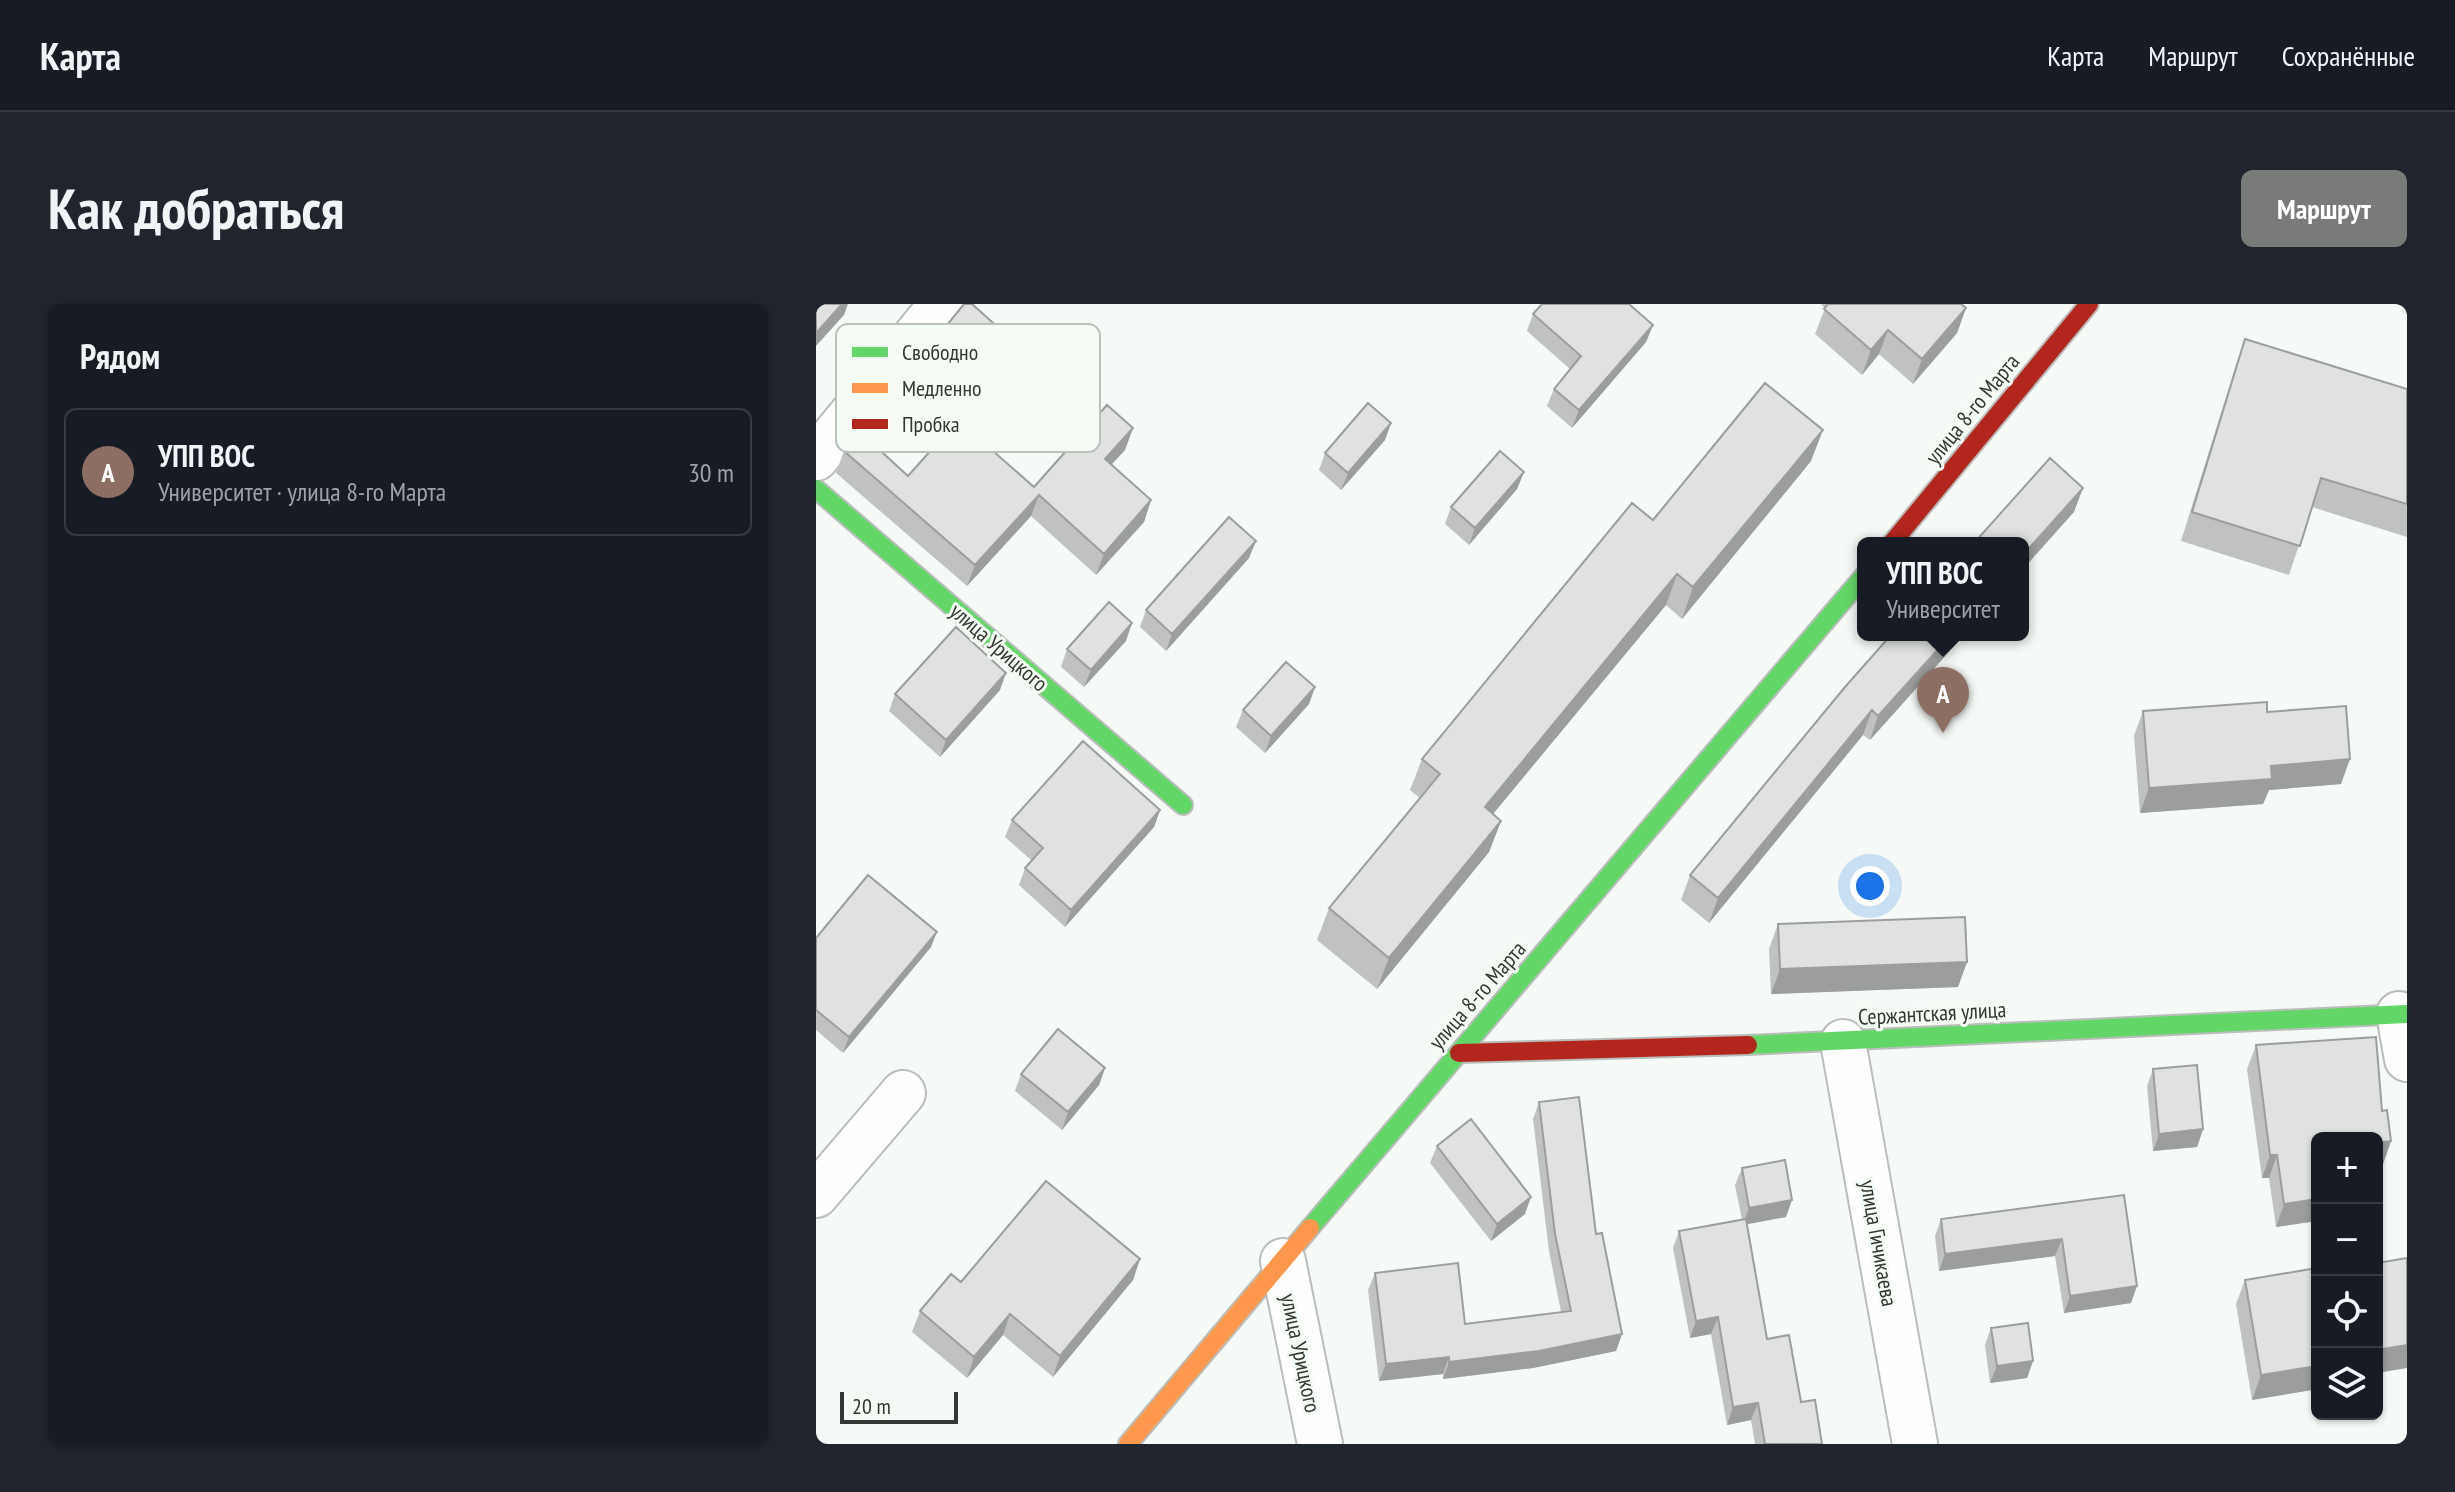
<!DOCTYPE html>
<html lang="ru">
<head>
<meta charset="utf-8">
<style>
  body { margin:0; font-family:"PT Sans Narrow",sans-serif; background:#20242c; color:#f1f3f6 }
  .controls { position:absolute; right:24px; bottom:24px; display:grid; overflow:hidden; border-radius:12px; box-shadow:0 2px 6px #0004 }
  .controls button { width:72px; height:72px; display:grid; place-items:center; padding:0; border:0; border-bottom:2px solid #363941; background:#171b24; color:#f1f3f6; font:40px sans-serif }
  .scale { position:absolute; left:24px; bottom:20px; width:118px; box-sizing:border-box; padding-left:8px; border:4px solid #343734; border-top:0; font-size:22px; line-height:28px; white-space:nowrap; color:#343734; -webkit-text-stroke:6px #f4fcf5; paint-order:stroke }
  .you { position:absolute; left:1054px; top:582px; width:28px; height:28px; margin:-20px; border:6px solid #fff; border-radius:50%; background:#1a73e8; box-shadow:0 0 0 12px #1a73e833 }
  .badge { display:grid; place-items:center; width:52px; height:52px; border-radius:50%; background:#787b78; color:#fff; font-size:26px; font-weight:700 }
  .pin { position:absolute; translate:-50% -66px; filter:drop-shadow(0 2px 4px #0008) }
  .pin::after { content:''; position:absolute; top:42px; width:28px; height:24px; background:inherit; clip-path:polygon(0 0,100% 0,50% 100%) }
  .popup { position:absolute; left:1041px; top:233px; width:172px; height:104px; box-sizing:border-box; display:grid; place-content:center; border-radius:12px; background:#171b24; filter:drop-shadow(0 2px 6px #0005); font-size:26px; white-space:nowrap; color:#9ea1a6 }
  .popup b { font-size:30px; color:#f1f3f6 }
  .popup::after { content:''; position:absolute; left:50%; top:100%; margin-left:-16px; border:16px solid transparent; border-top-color:#171b24 }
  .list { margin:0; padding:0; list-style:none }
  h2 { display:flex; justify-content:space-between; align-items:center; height:104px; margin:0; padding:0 32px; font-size:34px }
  h2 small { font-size:26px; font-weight:400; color:#9ea1a6 }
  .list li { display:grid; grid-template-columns:52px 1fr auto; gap:24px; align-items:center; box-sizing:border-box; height:128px; margin:0 16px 16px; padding:0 16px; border:2px solid #363941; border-radius:12px }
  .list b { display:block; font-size:30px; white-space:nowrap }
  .list p { margin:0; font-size:26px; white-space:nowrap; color:#9ea1a6 }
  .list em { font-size:26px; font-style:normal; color:#9ea1a6 }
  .icon { flex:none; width:44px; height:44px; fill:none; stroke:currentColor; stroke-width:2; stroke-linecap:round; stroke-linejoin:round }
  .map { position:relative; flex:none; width:1591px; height:1140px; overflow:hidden; border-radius:12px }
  header { display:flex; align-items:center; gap:48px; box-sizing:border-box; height:112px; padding:0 40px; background:#171b24; border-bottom:2px solid #363941 }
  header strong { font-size:38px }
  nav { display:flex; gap:44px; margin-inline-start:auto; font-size:28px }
  .intro { display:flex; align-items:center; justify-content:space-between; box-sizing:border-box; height:192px; padding:0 48px }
  h1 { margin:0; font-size:56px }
  .button { padding:20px 36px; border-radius:12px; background:#787b78; color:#fff; font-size:28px; font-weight:700 }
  main { display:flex; gap:48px; padding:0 48px }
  aside { flex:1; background:#171b24; border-radius:12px; box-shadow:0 2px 6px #0004 }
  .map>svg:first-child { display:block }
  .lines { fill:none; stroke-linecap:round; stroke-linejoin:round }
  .street-casing { stroke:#babeba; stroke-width:48 }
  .fast-casing { stroke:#babeba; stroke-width:22 }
  .slow-casing { stroke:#babeba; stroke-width:22 }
  .jam-casing { stroke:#babeba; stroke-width:22 }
  .street { stroke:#fefefe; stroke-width:44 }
  .fast { stroke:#63d668; stroke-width:18 }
  .slow { stroke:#ff974d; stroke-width:18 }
  .jam { stroke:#b3261e; stroke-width:18 }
  .wall { fill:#c0c2c2 }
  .shaded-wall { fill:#9c9e9e }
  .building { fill:#dfe2e1; stroke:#9c9e9e; stroke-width:2 }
  .labels { text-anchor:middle; stroke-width:6; stroke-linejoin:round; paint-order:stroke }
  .street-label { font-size:22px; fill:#343734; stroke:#f4fcf5 }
  .key { fill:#f4fcf5; stroke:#bac1bb; stroke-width:2 }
  .key-label { font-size:22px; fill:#343734 }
</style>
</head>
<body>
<header>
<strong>Карта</strong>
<nav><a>Карта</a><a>Маршрут</a><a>Сохранённые</a></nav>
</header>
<div class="intro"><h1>Как добраться</h1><a class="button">Маршрут</a></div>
<main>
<aside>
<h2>Рядом<small></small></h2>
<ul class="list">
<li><span class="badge" style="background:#8d6e63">A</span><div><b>УПП ВОС</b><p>Университет · улица 8-го Марта</p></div><em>30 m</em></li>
</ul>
</aside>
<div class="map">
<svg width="1591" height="1140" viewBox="0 0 1591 1140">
  <rect width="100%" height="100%" fill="#f6faf6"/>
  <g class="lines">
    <defs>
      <path id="street" d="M 0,154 L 126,0
        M 1583,710 L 1591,755
        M 1027,738 L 1099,1140
        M 0,891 L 87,789
        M 467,957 L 504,1140"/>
      <path id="fast" d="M 0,185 L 367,501
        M 932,741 L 1591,710
        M 494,924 L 1047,273"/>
      <path id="slow" d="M 312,1140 L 494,924"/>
      <path id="jam" d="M 1076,239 L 1273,0
        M 643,749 L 932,741"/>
    </defs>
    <use href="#street" class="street-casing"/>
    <use href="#fast" class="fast-casing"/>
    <use href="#slow" class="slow-casing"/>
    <use href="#jam" class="jam-casing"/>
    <use href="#street" class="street"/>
    <use href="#fast" class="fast"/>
    <use href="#slow" class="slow"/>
    <use href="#jam" class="jam"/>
  </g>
  <path class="wall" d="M 1005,0 L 1145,0 L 1150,4 L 1141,29 L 1097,80 L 1063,50 L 1046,71 L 999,30 L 1009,4 Z
    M 717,10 L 837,21 L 830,38 L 756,124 L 731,102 L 738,85 L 754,65 L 711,27 Z
    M 1429,35 L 1591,85 L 1591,233 L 1496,203 L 1473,271 L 1365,237 L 1419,64 Z
    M 105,53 L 233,69 L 225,91 L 176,146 L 218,183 L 317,124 L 309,146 L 296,160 L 335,196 L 328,218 L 280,271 L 215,212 L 151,282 L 20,169 L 28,147 L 92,172 L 143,115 L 97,75 Z
    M 575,119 L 569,136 L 525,186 L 503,166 L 509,149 Z
    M 995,157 L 866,315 L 850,301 L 677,510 L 685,517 L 673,548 L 561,685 L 501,636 L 513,604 L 604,494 L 594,486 L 606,455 L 837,216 Z
    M 708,168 L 701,185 L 653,241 L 629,220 L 635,203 Z
    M 433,254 L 350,347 L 324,323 L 330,306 Z
    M 1075,331 L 1148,331 L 1054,436 L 1047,431 L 893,619 L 865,596 L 874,571 Z
    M 310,337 L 268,383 L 245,363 L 251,345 Z
    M 499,383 L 493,400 L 449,449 L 420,423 L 427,406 Z
    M 184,386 L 124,453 L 73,407 L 79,390 Z
    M 1327,407 L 1451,408 L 1525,480 L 1453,486 L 1447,500 L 1324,509 L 1318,432 Z
    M 344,506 L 338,523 L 249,623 L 203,581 L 209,564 L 216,557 L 189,533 L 196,516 Z
    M 962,620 L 1151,658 L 1142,683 L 955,690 L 953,645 Z
    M 0,634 L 115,643 L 27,749 L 0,726 Z
    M 1560,733 L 1566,807 L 1571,806 L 1575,837 L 1567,860 L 1561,861 L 1561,834 L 1501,834 L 1501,917 L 1460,923 L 1453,874 L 1446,874 L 1431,765 L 1440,741 Z
    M 289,764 L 283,781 L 246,826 L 199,787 L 205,770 Z
    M 1337,765 L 1387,825 L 1381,843 L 1337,847 L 1331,782 Z
    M 723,798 L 780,930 L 806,1030 L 800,1047 L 717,1064 L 627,1075 L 627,1070 L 563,1077 L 552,986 L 559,969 L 649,1020 L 745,1008 L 733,947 L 717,815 Z
    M 621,842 L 709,910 L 675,937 L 614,859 Z
    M 926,864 L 970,913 L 931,920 L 951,1035 L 1006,1140 L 939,1140 L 935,1116 L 911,1121 L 895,1030 L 874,1034 L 857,944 L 863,927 L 926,916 L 919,881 Z
    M 1308,891 L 1315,999 L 1248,1009 L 1239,952 L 1123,967 L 1119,932 L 1125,915 Z
    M 324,955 L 317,976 L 237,1073 L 187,1031 L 151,1074 L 96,1028 L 104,1007 L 145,978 Z
    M 1429,976 L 1498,1080 L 1496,1086 L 1436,1096 L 1420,1000 Z
    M 1175,1024 L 1217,1057 L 1211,1074 L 1174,1079 L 1169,1041 Z"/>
  <path class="shaded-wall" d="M 26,0 L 32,0 L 28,11 L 0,42 L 0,29 Z
    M 1150,4 L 1141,29 L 1097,80 L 1106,55 Z
    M 837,21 L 830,38 L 756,124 L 763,106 Z
    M 1072,26 L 1063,50 L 1046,71 L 1055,46 Z
    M 233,69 L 225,91 L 161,161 L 169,140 Z
    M 575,119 L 569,136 L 525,186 L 532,169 Z
    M 317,124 L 309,146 L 281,176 L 289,155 Z
    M 1007,126 L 995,157 L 866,315 L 877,283 Z
    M 708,168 L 701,185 L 653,241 L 659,224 Z
    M 1267,184 L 1258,208 L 1207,265 L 1207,251 Z
    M 223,191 L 215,212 L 151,282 L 159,261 Z
    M 335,196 L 328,218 L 280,271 L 288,250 Z
    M 440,237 L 433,254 L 350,347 L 356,330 Z
    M 861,270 L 850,301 L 657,534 L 669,503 Z
    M 316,319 L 310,337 L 268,383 L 275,366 Z
    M 1135,331 L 1148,331 L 1054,436 L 1062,412 Z
    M 190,369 L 184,386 L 124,453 L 130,436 Z
    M 499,383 L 493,400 L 449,449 L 455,432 Z
    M 1056,406 L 1047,431 L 893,619 L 902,594 Z
    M 1534,455 L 1525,480 L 1453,486 L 1447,500 L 1324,509 L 1333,484 L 1455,462 Z
    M 344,506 L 338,523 L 249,623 L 255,606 Z
    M 685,517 L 673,548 L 561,685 L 573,654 Z
    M 121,628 L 115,643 L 27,749 L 33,733 Z
    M 1151,658 L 1142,683 L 955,690 L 964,665 Z
    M 289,764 L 283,781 L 246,826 L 252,808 Z
    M 1387,825 L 1381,843 L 1337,847 L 1343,830 Z
    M 1575,837 L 1567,860 L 1561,861 L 1561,839 Z
    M 1454,851 L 1461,851 L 1453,874 L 1446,874 Z
    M 715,893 L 709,910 L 675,937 L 681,920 Z
    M 1501,895 L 1501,917 L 1460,923 L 1468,900 Z
    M 976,896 L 970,913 L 927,921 L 933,904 Z
    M 1246,935 L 1239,952 L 1123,967 L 1129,950 Z
    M 324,955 L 317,976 L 237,1073 L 244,1052 Z
    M 1321,982 L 1315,999 L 1248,1009 L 1254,992 Z
    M 194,1010 L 187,1031 L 151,1074 L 158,1053 Z
    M 902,1013 L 895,1030 L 874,1034 L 880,1017 Z
    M 806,1030 L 800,1047 L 717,1064 L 627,1075 L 633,1058 Z
    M 1591,1041 L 1591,1064 L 1561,1069 L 1561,1046 Z
    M 633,1053 L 627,1070 L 563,1077 L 570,1060 Z
    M 1217,1057 L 1211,1074 L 1174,1079 L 1181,1062 Z
    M 1501,1062 L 1501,1079 L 1498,1080 L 1496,1086 L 1436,1096 L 1445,1071 Z
    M 942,1099 L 935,1116 L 911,1121 L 917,1103 Z"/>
  <path class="building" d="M 0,0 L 26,0 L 0,29 Z
    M 148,0 L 156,0 L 233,69 L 169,140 L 218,183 L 291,101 L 317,124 L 289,155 L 335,196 L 288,250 L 223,191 L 159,261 L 28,147 L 44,128 L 92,172 L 157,99 L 105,53 Z
    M 726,0 L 813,0 L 837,21 L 763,106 L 738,85 L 765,52 L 717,10 Z
    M 1012,0 L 1145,0 L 1150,4 L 1106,55 L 1072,26 L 1055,46 L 1008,5 Z
    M 1429,35 L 1591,85 L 1591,200 L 1505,174 L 1484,242 L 1376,208 Z
    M 949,79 L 1007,126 L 877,283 L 861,270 L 669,503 L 685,517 L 573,654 L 513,604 L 624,470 L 606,455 L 816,199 L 837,216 Z
    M 552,99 L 575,119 L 532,169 L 509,149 Z
    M 684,147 L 708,168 L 659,224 L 635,203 Z
    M 1234,154 L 1267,184 L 1207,251 L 1207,239 L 1158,239 Z
    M 413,213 L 440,237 L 356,330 L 330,306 Z
    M 293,298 L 316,319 L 275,366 L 251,345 Z
    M 140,323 L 190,369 L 130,436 L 79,390 Z
    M 1075,331 L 1135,331 L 1062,412 L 1056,406 L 902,594 L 874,571 L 1029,383 Z
    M 470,358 L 499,383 L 455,432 L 427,406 Z
    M 1451,398 L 1451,408 L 1530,402 L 1534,455 L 1455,462 L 1456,475 L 1333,484 L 1327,407 Z
    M 267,437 L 344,506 L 255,606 L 209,564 L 227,544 L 196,516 Z
    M 52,571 L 121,628 L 33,733 L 0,706 L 0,634 Z
    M 1149,613 L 1151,658 L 964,665 L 962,620 Z
    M 242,725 L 289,764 L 252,808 L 205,770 Z
    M 1560,733 L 1566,807 L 1571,806 L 1575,837 L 1561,839 L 1561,834 L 1501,834 L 1501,895 L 1468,900 L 1461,851 L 1454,851 L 1440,741 Z
    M 1381,761 L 1387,825 L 1343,830 L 1337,765 Z
    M 763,793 L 780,930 L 786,929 L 806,1030 L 723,1047 L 633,1058 L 633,1053 L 570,1060 L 559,969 L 642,959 L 649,1020 L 755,1007 L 739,930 L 723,798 Z
    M 655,815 L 715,893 L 681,920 L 621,842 Z
    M 969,856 L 976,896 L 933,904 L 926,864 Z
    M 230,877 L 324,955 L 244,1052 L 194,1010 L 158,1053 L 104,1007 L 135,970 L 145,978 Z
    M 1308,891 L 1321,982 L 1254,992 L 1246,935 L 1129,950 L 1125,915 Z
    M 930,915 L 951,1035 L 973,1031 L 985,1098 L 999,1096 L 1006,1140 L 949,1140 L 942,1099 L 917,1103 L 902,1013 L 880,1017 L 863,927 Z
    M 1591,954 L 1591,1041 L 1561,1046 L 1561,959 Z
    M 1501,964 L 1501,1062 L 1445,1071 L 1429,976 Z
    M 1212,1019 L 1217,1057 L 1181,1062 L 1175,1024 Z"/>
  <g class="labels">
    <g class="street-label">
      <text transform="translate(1156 105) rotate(-51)" y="8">улица 8-го Марта</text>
      <text transform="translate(183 343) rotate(41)" y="8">улица Урицкого</text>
      <text transform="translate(661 691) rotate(-49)" y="8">улица 8-го Марта</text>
      <text transform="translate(1116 709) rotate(-3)" y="8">Сержантская улица</text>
      <text transform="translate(1063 939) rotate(80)" y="8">улица Гичикаева</text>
      <text transform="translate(485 1049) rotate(78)" y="8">улица Урицкого</text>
    </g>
  </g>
  <rect x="20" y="20" width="264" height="128" rx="12" class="key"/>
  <rect x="36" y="43" width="36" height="10" fill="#63d668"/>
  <rect x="36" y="79" width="36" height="10" fill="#ff974d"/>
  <rect x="36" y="115" width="36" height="10" fill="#b3261e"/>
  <g class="key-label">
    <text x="86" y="56">Свободно</text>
    <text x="86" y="92">Медленно</text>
    <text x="86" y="128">Пробка</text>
  </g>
</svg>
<div class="controls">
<button>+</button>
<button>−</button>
<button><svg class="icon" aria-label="locate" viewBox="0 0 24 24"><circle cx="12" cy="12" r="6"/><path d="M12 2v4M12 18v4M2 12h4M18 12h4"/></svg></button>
<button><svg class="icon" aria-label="layers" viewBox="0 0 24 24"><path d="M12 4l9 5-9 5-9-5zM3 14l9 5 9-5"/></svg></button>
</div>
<div class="scale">20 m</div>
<div class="you"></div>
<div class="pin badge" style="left:1127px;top:429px;background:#8d6e63">A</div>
<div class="popup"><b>УПП ВОС</b>Университет</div>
</div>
</main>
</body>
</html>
